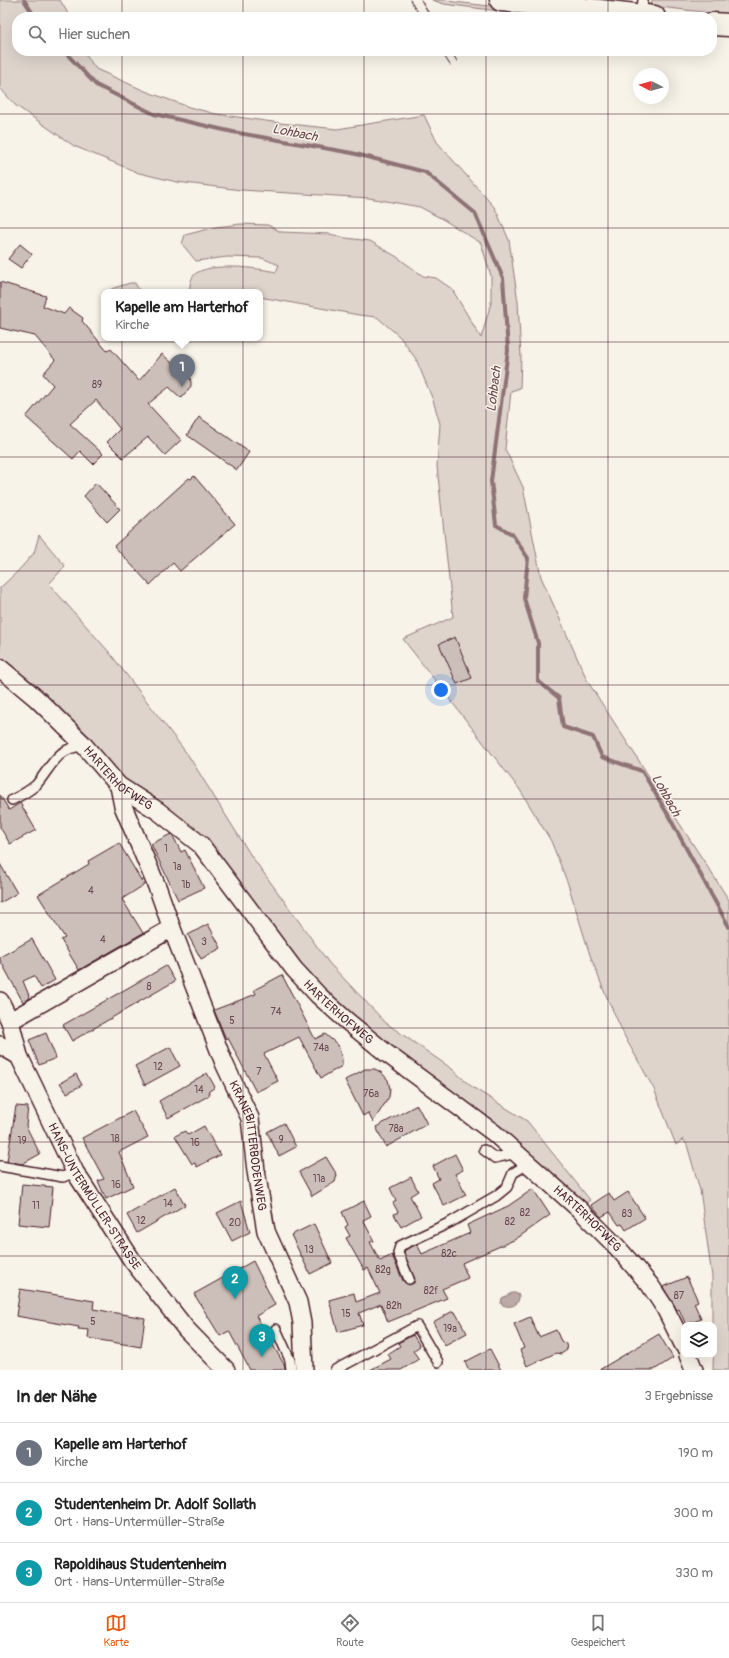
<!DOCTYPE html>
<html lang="de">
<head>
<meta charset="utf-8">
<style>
  body { margin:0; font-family:Pangolin,sans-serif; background:#f6f6f6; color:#222 }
  .controls { position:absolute; right:12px; bottom:12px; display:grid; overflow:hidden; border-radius:8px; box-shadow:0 4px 16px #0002 }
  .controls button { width:36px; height:36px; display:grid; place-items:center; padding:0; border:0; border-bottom:1px solid #e0e0e0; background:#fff; color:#222; font:20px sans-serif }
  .compass { position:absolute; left:633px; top:68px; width:36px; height:36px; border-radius:50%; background:#fff; box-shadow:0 4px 16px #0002; rotate:276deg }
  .you { position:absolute; left:441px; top:690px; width:14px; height:14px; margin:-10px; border:3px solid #fff; border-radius:50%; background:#1a73e8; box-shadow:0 0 0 6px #1a73e833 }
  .badge { display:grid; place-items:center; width:26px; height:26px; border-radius:50%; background:#ea580c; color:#fff; font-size:13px; font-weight:700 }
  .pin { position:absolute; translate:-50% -33px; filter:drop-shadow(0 1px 2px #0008) }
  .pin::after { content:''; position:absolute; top:21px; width:14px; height:12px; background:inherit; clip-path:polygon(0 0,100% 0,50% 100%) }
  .popup { position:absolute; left:101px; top:289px; width:162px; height:52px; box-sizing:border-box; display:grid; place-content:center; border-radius:8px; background:#fff; filter:drop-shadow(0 1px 3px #0005); font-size:13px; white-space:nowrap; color:#767676 }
  .popup b { font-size:15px; color:#222 }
  .popup::after { content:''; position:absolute; left:50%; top:100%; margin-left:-8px; border:8px solid transparent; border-top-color:#fff }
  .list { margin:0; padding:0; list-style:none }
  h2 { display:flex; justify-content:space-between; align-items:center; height:52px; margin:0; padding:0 16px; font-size:17px }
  h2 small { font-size:13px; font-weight:400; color:#767676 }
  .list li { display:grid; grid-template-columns:26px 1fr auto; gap:12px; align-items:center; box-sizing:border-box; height:60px; padding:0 16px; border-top:1px solid #e0e0e0 }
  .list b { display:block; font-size:15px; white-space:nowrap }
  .list p { margin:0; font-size:13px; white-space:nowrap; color:#767676 }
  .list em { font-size:13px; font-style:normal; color:#767676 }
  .icon { flex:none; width:22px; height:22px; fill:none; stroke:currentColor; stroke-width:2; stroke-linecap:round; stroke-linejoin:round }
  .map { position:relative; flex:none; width:729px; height:1370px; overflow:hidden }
  .search { position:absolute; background:#fff; box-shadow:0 4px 16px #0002; left:12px; right:12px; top:12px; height:44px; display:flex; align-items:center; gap:10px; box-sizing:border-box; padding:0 14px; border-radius:16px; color:#767676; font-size:15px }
  .sheet { height:232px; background:#fff }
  nav { display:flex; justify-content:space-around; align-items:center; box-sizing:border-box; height:56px; border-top:1px solid #e0e0e0; background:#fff; font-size:11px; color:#767676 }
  nav a { display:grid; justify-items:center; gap:2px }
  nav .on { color:#ea580c }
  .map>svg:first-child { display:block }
  .green { fill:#ded4cc; stroke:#947a7c }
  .water { fill:#bcaaa7; stroke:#8e7275 }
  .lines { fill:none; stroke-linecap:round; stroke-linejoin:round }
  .stream { stroke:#8e7275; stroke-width:4 }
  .building { fill:#ccbfb9; stroke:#4a1f2b }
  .lane-casing { stroke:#4a1f2b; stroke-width:12 }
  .street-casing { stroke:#4a1f2b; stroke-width:20 }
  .secondary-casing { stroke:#4a1f2b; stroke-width:25 }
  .lane { stroke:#f7f3e8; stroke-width:9 }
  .street { stroke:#f7f3e8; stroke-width:17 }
  .secondary { stroke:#f7f3e8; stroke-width:22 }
  .tram { stroke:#4a1f2b; stroke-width:1 }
  .grid { fill:none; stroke:#4a1f2b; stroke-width:1; stroke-opacity:0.55 }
  .labels { text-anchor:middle; stroke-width:3; stroke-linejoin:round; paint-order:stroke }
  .number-label { font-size:10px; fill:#6a474e }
  .street-label { font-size:12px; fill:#4a1f2b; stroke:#f7f3e8 }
  .water-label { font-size:13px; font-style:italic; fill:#6c4950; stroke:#f7f3e8 }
</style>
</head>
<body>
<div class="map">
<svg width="729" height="1370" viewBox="0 0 729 1370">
  <rect width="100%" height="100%" fill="#f7f3e8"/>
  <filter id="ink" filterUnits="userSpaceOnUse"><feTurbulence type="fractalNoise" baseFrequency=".025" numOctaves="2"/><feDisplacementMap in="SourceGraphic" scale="8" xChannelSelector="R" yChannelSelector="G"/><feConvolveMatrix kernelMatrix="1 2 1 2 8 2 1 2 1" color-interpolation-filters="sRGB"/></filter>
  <g filter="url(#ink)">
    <path class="green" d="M 0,0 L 60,0 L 70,17 L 17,17 L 17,51 L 83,51 L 96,69 L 145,91 L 189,107 L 216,114 L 280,123 L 337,129 L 424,115 L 437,142 L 495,208 L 509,240 L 518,302 L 521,357 L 520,388 L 511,391 L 505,449 L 523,487 L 541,577 L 588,682 L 729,900 L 729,1370 L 713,1370 L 714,1325 L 712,1325 L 712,1277 L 700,1190 L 687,1145 L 683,1139 L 676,1145 L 654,1089 L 626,1039 L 604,991 L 590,955 L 568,884 L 551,841 L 520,790 L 403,639 L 453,617 L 437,466 L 440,424 L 433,400 L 416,359 L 400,337 L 377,317 L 359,315 L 260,297 L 260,292 L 189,292 C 190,286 190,279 195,274 C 210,262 258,268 276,272 L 279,265 L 262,258 L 227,257 L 196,261 L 182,244 L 185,235 L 216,227 L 241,224 L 268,225 L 281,232 L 330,234 L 346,238 L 370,241 L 397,257 L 423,276 L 436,278 L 452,289 L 481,338 L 491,303 L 491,276 L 481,243 L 444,220 L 420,207 L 369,198 L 241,190 L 177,182 L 139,173 L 74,146 L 15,105 L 0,88 Z
      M 432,0 L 446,0 L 454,2 L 585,17 L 546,17 L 444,4 Z
      M 652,0 L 729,0 L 729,15 L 651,6 Z
      M 130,283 L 135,283 L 140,292 L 107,292 L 114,288 Z
      M 39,535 L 65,566 L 49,584 L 109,652 L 188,755 L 250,854 L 329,963 L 386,1023 L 452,1069 L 472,1087 L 527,1121 L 590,1200 L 579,1209 L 347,1021 L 201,845 L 158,811 L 0,668 L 0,588 L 18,571 L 34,553 Z"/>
    <path class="water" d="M 512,1293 L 515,1293 L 519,1295 C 520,1306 509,1309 501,1304 L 502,1298 Z"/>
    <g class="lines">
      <path class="stream" d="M 24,0 L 35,17
        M 64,51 L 96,85 L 154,114 L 233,132 L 352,153 L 425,172 L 475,213 L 503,278 L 508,350 L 491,481 L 496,525 L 512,534 L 528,558 L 524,598 L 538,643 L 538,681 L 559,698 L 563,727 L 593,737 L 602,757 L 642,771 L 667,813 L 729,927"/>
    </g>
    <path class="building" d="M 20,244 L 32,254 L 21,268 L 8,259 Z
      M 0,282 L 46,296 L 43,306 L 64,314 L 69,308 L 83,318 L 82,321 L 107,351 L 111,349 L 139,381 L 162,354 L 179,369 L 175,373 L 190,378 L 191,382 L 191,386 L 181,398 L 169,387 L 148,404 L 181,440 L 165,455 L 148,437 L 123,458 L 107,442 L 120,429 L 96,400 L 70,424 L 103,454 L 93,464 L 80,451 L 73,459 L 26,417 L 53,385 L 43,374 L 55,360 L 35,336 L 0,328 Z
      M 199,417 L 249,452 L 237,470 L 187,435 Z
      M 194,476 L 235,524 L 180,571 L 173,563 L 150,585 L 114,546 L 189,478 L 191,479 Z
      M 96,483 L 120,509 L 107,522 L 84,496 Z
      M 455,637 L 472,678 L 457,684 L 439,644 Z
      M 0,795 L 9,810 L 20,803 L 36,830 L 10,844 L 0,827 Z
      M 171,834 L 173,836 L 181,852 L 185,850 L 204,888 L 178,900 L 151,844 Z
      M 119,843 L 144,885 L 122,899 L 143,933 L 79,970 L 61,940 L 65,938 L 38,895 L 89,864 L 88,861 Z
      M 0,864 L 17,893 L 0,903 Z
      M 208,924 L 221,948 L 201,959 L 188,935 Z
      M 32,939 L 55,980 L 41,988 L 34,976 L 23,981 L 30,998 L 23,1002 L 0,960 L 0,957 Z
      M 166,966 L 175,981 L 72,1041 L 63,1025 Z
      M 282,975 L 315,1039 L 325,1034 L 338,1045 L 342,1059 L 342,1066 L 321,1078 L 299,1037 L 264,1054 L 278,1081 L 256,1092 L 228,1038 L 226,1039 L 214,1010 L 256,994 L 254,990 Z
      M 46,1033 L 56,1058 L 39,1065 L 29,1040 Z
      M 170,1047 L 180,1066 L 145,1085 L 135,1066 Z
      M 365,1069 L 375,1069 L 382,1073 L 388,1080 L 390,1089 L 389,1097 L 373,1122 L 368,1113 L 363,1116 L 345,1080 Z
      M 207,1073 L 215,1087 L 208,1092 L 210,1095 L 168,1118 L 159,1101 Z
      M 76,1074 L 82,1085 L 67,1093 L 60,1083 Z
      M 417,1105 L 427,1124 L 386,1147 L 376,1127 Z
      M 16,1106 L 28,1107 L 26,1126 L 40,1154 L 22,1164 L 7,1161 Z
      M 133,1111 L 148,1137 L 119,1152 L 133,1186 L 106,1199 L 98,1181 L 104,1179 L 82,1138 Z
      M 284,1123 L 296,1147 L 279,1156 L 267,1132 Z
      M 204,1126 L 220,1155 L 197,1167 L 195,1163 L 192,1164 L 175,1136 L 185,1131 L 188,1135 Z
      M 455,1154 L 463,1170 L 455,1174 L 466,1195 L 444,1206 L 432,1183 L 439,1179 L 433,1166 Z
      M 326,1157 L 337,1175 L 335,1182 L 312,1196 L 299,1172 Z
      M 411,1177 L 418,1191 L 410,1196 L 421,1216 L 401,1227 L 394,1214 L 398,1212 L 393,1203 L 396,1201 L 390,1188 Z
      M 22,1184 L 53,1187 L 49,1227 L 18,1224 Z
      M 175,1187 L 185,1205 L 137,1233 L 127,1215 Z
      M 533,1189 L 550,1215 L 516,1239 L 462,1263 L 468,1278 L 442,1289 L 447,1298 L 388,1322 L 381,1304 L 359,1313 L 363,1325 L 338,1332 L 329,1300 L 354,1293 L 356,1302 L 380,1293 L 368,1268 L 364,1270 L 346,1238 L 350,1236 L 345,1227 L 348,1225 L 342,1212 L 364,1201 L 371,1216 L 363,1220 L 374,1241 L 370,1242 L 380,1261 L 392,1255 L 403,1281 L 409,1285 L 414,1283 L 415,1279 L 404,1253 L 405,1250 L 417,1244 L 422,1254 L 470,1233 L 467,1225 L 508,1206 Z
      M 628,1192 L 645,1218 L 626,1230 L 622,1224 L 619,1225 L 610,1212 L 601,1217 L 591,1205 L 609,1193 L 614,1201 Z
      M 241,1201 L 250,1232 L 232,1241 L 217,1213 Z
      M 314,1224 L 332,1263 L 310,1274 L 291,1235 Z
      M 253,1261 L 275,1305 L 256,1316 L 285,1366 L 285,1370 L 250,1370 L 229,1331 L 220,1336 L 194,1294 Z
      M 687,1277 L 698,1301 L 694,1303 L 701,1319 L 686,1325 L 679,1309 L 677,1310 L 663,1287 Z
      M 20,1289 L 94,1301 L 93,1309 L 145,1318 L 141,1347 L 88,1338 L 89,1330 L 78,1329 L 79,1327 L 16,1316 Z
      M 453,1311 L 454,1313 L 455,1312 L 467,1333 L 445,1345 L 433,1322 Z
      M 530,1317 L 539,1337 L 556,1330 L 561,1341 L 566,1344 L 567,1350 L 561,1354 L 556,1353 L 527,1366 L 520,1350 L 524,1348 L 514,1324 Z
      M 659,1334 L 673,1358 L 654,1370 L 599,1370 Z
      M 413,1335 L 420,1346 L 413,1351 L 419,1359 L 401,1370 L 370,1370 L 391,1359 L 388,1354 L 400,1346 L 398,1343 Z
      M 490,1349 L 501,1370 L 469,1370 L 465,1362 Z"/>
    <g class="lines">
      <defs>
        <path id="lane" d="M 641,15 L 643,0
          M 12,800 C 20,796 29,791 36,785 C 51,768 58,744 86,747
          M 484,1150 L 495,1158 L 517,1153
          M 0,1166 L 63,1177 L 75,1172
          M 409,1279 L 398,1253 L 400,1246 L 451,1222 L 496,1196 L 507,1187 L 513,1173 L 523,1167 L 531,1166
          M 276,1329 L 290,1360 L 291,1370
          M 335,1370 L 417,1326 L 438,1362"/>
        <g id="street">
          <path id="s1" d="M 0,668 L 36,698 L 82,743 L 119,786 L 158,811 L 201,845 L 294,969 L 318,995 L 347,1021 L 386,1053 L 494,1133 L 579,1209 L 617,1247 L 650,1285 L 665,1308 L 684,1346"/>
          <path id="s2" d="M 119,786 L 123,806 L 158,889 L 171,926 L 224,1063 L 250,1118 L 256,1171 L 266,1231 L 298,1302 L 302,1323 L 304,1370"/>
          <path id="s3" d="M 0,1001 L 10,1021 L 19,1056 L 75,1172 L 132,1260 L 186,1329 L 226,1370"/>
          <path d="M 10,1021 L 165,932 L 171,926"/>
          <path d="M 0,1045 L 19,1056"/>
          <path d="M 688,1355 L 694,1370"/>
        </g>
        <path id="secondary" d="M 501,0 L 654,17
          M 712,24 L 729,25"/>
      </defs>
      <use href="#lane" class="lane-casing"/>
      <use href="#street" class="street-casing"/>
      <use href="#secondary" class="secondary-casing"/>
      <use href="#lane" class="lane"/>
      <use href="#street" class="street"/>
      <use href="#secondary" class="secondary"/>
      <path class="tram" d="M 410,0 L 421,17
        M 421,0 L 431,17
        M 441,51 L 450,65
        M 451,51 L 457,61"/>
    </g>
  </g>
  <path class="grid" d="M 122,0 L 122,17M 243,0 L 243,17M 364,0 L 364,17M 486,0 L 486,17M 608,0 L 608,17M 122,51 L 122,1370M 243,51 L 243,1370M 364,51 L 364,1370M 486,51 L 486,1370M 608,51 L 608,1370M 0,114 L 729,114M 0,228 L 729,228M 0,342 L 729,342M 0,457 L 729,457M 0,571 L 729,571M 0,685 L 729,685M 0,799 L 729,799M 0,913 L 729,913M 0,1028 L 729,1028M 0,1142 L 729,1142M 0,1256 L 729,1256"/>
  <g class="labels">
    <g class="number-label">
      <text x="97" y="388">89</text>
      <text x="166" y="852">1</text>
      <text x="177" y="870">1a</text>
      <text x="186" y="888">1b</text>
      <text x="91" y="894">4</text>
      <text x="103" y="943">4</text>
      <text x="204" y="945">3</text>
      <text x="149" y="990">8</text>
      <text x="276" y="1015">74</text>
      <text x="232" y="1024">5</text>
      <text x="321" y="1051">74a</text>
      <text x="158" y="1070">12</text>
      <text x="259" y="1075">7</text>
      <text x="199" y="1093">14</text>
      <text x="371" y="1097">76a</text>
      <text x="396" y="1132">78a</text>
      <text x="115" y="1142">18</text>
      <text x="281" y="1143">9</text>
      <text x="22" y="1144">19</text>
      <text x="195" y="1146">16</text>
      <text x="319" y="1182">11a</text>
      <text x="116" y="1188">16</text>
      <text x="168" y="1207">14</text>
      <text x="36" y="1209">11</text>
      <text x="525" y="1216">82</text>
      <text x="627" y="1217">83</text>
      <text x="141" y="1224">12</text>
      <text x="510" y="1225">82</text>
      <text x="235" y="1226">20</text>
      <text x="309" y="1253">13</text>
      <text x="449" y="1257">82c</text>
      <text x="383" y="1273">82g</text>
      <text x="431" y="1294">82f</text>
      <text x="679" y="1299">87</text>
      <text x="394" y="1309">82h</text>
      <text x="346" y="1317">15</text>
      <text x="93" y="1325">5</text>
      <text x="450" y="1332">19a</text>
    </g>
    <g class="street-label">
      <text dy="4" stroke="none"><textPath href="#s1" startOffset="162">HARTERHOFWEG</textPath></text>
      <text dy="4" stroke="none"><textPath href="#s1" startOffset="486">HARTERHOFWEG</textPath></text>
      <text dy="4" stroke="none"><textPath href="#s2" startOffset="384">KRANEBITTERBODENWEG</textPath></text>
      <text dy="4" stroke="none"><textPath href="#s3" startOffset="218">HANS-UNTERMÜLLER-STRASSE</textPath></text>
      <text dy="4" stroke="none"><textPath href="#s1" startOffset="810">HARTERHOFWEG</textPath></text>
    </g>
    <g class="water-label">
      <text transform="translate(295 132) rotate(11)" y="5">Lohbach</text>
      <text transform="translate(493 389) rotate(-83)" y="5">Lohbach</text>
      <text transform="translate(667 795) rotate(61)" y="5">Lohbach</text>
    </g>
  </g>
</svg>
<div class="controls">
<button><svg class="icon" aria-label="layers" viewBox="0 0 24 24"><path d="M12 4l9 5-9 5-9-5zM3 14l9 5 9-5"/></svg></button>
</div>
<svg class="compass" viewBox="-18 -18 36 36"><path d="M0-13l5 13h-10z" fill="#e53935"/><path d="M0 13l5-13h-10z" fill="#767676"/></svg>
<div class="you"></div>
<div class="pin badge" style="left:182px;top:387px;background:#6b7280">1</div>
<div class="popup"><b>Kapelle am Harterhof</b>Kirche</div>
<div class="pin badge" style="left:235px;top:1299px;background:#0f9aa8">2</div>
<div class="pin badge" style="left:262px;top:1357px;background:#0f9aa8">3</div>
<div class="search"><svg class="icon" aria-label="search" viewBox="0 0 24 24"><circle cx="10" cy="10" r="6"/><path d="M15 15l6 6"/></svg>Hier suchen</div>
</div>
<section class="sheet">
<h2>In der Nähe<small>3 Ergebnisse</small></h2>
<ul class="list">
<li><span class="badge" style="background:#6b7280">1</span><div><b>Kapelle am Harterhof</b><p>Kirche</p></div><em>190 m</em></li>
<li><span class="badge" style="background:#0f9aa8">2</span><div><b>Studentenheim Dr. Adolf Sollath</b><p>Ort · Hans-Untermüller-Straße</p></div><em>300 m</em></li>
<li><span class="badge" style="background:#0f9aa8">3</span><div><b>Rapoldihaus Studentenheim</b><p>Ort · Hans-Untermüller-Straße</p></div><em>330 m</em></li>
</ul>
</section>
<nav>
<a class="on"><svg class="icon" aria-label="map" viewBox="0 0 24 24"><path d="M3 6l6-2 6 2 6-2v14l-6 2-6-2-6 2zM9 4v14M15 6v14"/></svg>Karte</a>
<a><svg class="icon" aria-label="directions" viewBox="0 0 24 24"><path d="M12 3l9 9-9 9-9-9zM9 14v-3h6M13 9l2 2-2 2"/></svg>Route</a>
<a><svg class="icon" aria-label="saved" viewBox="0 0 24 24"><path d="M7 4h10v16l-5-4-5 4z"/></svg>Gespeichert</a>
</nav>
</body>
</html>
